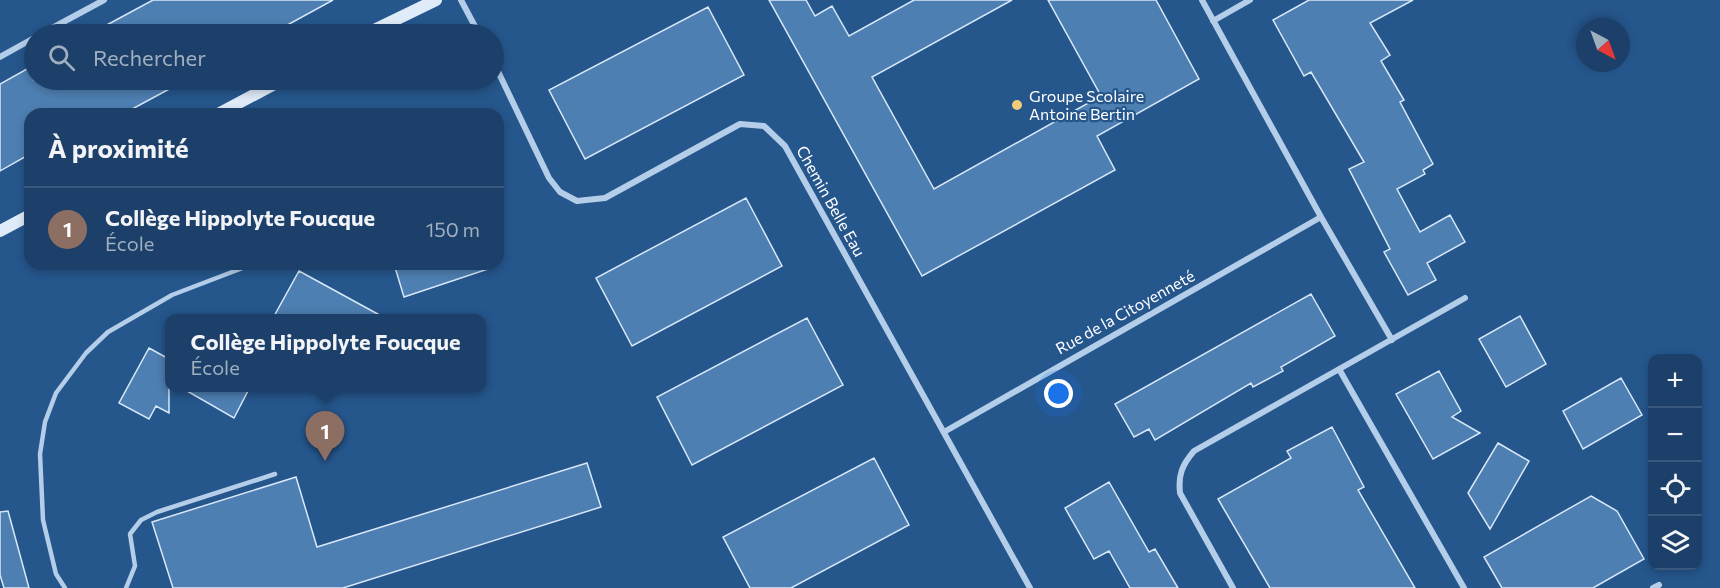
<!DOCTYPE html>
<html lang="fr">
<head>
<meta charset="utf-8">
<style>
  body { margin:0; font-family:Commissioner,sans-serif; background:#294b71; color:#f1f3f6 }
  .controls { position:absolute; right:18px; bottom:18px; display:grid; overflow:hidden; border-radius:12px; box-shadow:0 3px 9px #0003 }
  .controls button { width:54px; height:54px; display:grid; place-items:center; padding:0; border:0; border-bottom:2px solid #3a597d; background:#1c4069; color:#f1f3f6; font:30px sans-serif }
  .compass { position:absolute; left:1576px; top:18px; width:54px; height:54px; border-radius:50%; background:#1c4069; box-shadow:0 3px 9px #0003; rotate:139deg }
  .you { position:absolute; left:1059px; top:394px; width:21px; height:21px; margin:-15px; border:4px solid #fff; border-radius:50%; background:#1a73e8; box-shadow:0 0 0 9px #1a73e833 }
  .badge { display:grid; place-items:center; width:39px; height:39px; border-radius:50%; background:#eead8d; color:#fff; font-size:20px; font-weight:700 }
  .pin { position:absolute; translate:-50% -50px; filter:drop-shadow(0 2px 3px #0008) }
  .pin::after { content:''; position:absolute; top:32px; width:21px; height:18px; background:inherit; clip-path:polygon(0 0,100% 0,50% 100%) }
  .popup { position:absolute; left:165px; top:314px; width:321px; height:78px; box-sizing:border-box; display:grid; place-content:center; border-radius:12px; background:#1c4069; filter:drop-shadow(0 2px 4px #0005); font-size:20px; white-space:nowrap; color:#a0afc0 }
  .popup b { font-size:22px; color:#f1f3f6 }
  .popup::after { content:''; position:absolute; left:50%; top:100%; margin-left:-12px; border:12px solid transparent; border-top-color:#1c4069 }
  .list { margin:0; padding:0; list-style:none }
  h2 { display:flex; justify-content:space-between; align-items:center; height:78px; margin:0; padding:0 24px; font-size:26px }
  h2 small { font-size:20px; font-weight:400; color:#a0afc0 }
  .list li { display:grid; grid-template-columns:39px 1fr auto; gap:18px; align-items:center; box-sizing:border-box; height:84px; padding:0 24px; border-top:2px solid #3a597d }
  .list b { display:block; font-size:22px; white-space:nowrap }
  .list p { margin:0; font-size:20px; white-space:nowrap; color:#a0afc0 }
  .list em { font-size:20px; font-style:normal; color:#a0afc0 }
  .icon { flex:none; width:33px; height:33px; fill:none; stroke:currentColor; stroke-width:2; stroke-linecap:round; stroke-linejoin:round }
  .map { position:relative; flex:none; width:1720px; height:588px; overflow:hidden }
  .search { position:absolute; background:#1c4069; box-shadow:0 3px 9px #0003; left:24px; top:24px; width:480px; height:66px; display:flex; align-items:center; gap:15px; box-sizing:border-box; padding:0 21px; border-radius:33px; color:#a0afc0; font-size:22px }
  .panel { position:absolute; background:#1c4069; box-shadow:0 3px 9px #0003; left:24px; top:108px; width:480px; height:162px; border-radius:18px }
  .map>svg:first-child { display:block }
  .building { fill:#4e7fb2; stroke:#d8e8f8; stroke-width:1.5 }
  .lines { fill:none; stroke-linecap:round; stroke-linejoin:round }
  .lane { stroke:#b4ceea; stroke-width:4.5 }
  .street { stroke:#b4ceea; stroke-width:6 }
  .secondary { stroke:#dfebf8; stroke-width:12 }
  .poi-dot { fill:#f4cc78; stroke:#25568c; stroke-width:2 }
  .labels { text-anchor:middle; stroke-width:4.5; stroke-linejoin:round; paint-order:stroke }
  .poi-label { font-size:16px; fill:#fff; stroke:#25568c; text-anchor:start }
  .street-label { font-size:16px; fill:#fff; stroke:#25568c }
</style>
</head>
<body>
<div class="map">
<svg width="1720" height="588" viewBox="0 0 1720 588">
  <rect width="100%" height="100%" fill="#25568c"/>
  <path class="building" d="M 153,0 L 333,0 L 271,34 L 90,34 Z
    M 769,0 L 806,0 L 815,16 L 832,6 L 849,36 L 914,0 L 1012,0 L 872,77 L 934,189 L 1101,96 L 1048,0 L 1156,0 L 1199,79 L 1097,136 L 1115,170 L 922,276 Z
    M 1309,0 L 1413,0 L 1370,23 L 1390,55 L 1381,61 L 1404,100 L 1400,102 L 1433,164 L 1423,170 L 1425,174 L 1397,189 L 1420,232 L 1450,215 L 1465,242 L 1427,263 L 1436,280 L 1408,295 L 1384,252 L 1390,249 L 1349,169 L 1364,162 L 1311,72 L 1304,76 L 1273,20 Z
    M 708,7 L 744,75 L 585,159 L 549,90 Z
    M 34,65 L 34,80 L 186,80 L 123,114 L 30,114 L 30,154 L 0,171 L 0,84 Z
    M 746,198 L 782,266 L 632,346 L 596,278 Z
    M 394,264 L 487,264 L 488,269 L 404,297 Z
    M 299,271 L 385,318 L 273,318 Z
    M 1311,294 L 1335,336 L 1281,367 L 1283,371 L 1253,387 L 1251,383 L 1155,440 L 1149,429 L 1134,437 L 1115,404 Z
    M 1520,316 L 1546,364 L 1506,387 L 1479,339 Z
    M 807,318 L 843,385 L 692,465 L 657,397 Z
    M 149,348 L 169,359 L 169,413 L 156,406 L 149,419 L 119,403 Z
    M 1439,371 L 1461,411 L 1452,417 L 1480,433 L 1433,459 L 1396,394 Z
    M 1621,378 L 1642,415 L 1583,449 L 1563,411 Z
    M 180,387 L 250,387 L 234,418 Z
    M 1332,427 L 1364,487 L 1358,490 L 1415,588 L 1270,588 L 1218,499 L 1291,458 L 1287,451 Z
    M 1498,443 L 1529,461 L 1490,529 L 1468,493 Z
    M 874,458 L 909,525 L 791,588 L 750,588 L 723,537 Z
    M 587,463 L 601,507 L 343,588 L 173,588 L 152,522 L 296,477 L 317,547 Z
    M 1109,482 L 1149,552 L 1155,549 L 1178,588 L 1130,588 L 1109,551 L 1094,559 L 1065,508 Z
    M 1591,496 L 1617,511 L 1644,559 L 1593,588 L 1502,588 L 1484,557 Z
    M 8,511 L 29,588 L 4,588 L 0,575 L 0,512 Z"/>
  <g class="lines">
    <path class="lane" d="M 65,588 L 56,574 L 43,520 L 40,454 L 45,422 L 56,393 L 86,353 L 108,332 L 172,295 L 253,264
      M 126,588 L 135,566 L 130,534 L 141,520 L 157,512 L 275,474"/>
    <path class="street" d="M 461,0 L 479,34
      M 1202,0 L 1321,217 L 1392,340
      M 1213,21 L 1250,0
      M 41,34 L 104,0
      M 0,57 L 34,38
      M 494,63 L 549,178 L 560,192 L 577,201 L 605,198 L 740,124 L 764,126 L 785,146 L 1030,588
      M 1339,369 L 1464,588
      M 944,432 L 1321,217
      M 1233,588 L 1180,493 C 1178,475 1182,465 1194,451 L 1465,298
      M 1653,588 L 1659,585"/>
    <path class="secondary" d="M 366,34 L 436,0
      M 218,114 L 282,80
      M 0,231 L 30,215"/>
  </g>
  <circle class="poi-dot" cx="1017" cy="105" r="6"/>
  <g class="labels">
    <g class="poi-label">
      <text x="1029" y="102">Groupe Scolaire<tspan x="1029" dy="18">Antoine Bertin</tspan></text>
    </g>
    <g class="street-label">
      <text transform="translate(831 201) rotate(61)" y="6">Chemin Belle Eau</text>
      <text transform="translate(1125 312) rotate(-29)" y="6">Rue de la Citoyenneté</text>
    </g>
  </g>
</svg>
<div class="controls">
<button>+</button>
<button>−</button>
<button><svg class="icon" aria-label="locate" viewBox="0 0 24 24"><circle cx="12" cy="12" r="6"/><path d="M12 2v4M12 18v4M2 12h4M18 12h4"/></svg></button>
<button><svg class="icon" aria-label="layers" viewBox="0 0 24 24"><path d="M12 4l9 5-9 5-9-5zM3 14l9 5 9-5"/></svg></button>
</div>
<svg class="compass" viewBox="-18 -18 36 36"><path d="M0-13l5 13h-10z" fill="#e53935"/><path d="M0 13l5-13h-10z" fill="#a0afc0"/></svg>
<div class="you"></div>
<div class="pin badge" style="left:325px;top:461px;background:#8d6e63">1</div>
<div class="popup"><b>Collège Hippolyte Foucque</b>École</div>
<div class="search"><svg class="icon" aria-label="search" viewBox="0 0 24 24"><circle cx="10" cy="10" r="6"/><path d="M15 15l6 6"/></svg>Rechercher</div>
<section class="panel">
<h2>À proximité<small></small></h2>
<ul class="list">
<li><span class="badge" style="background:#8d6e63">1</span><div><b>Collège Hippolyte Foucque</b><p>École</p></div><em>150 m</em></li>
</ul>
</section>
</div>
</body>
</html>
